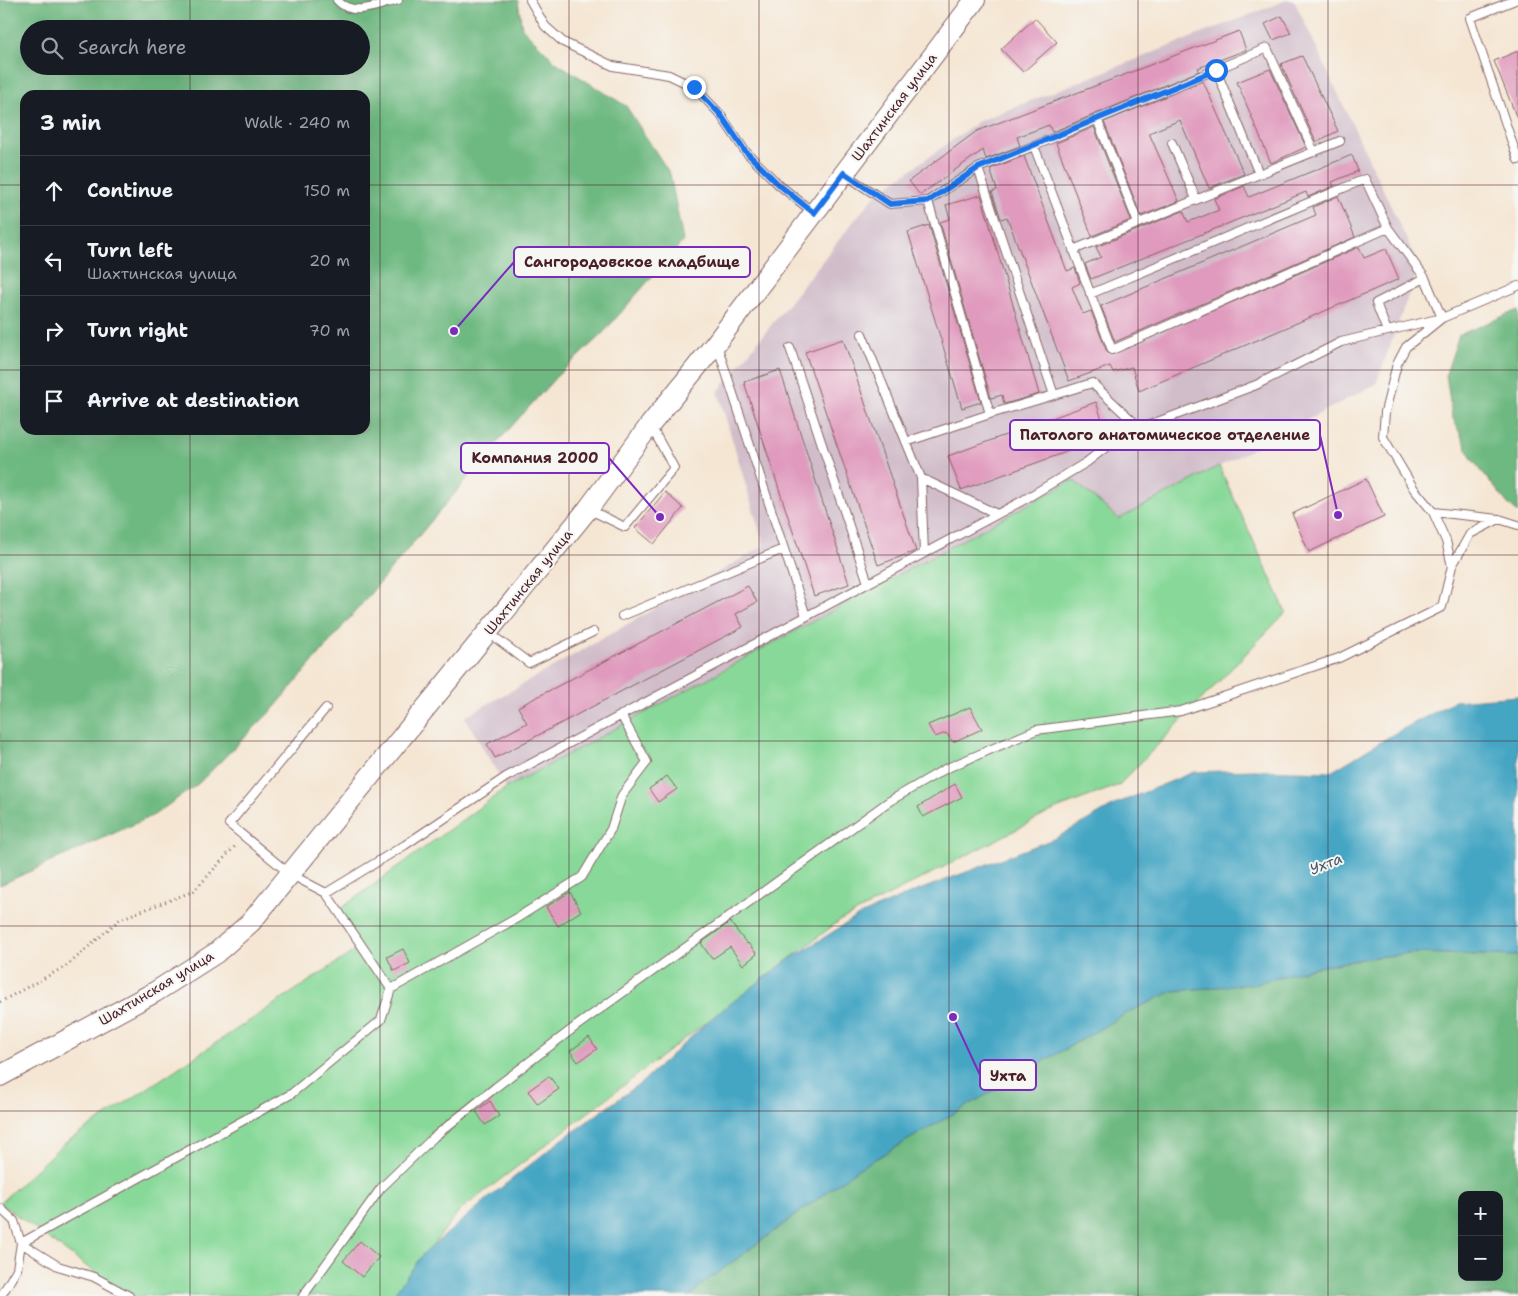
<!DOCTYPE html>
<html lang="en">
<head>
<meta charset="utf-8">
<style>
  body { margin:0; font-family:"Shantell Sans",sans-serif; background:#242831; color:#f1f3f6 }
  .controls { position:absolute; right:15px; bottom:15px; display:grid; overflow:hidden; border-radius:10px; box-shadow:0 5px 20px #0002 }
  .controls button { width:45px; height:45px; display:grid; place-items:center; padding:0; border:0; border-bottom:1px solid #363941; background:#171b24; color:#f1f3f6; font:25px sans-serif }
  .stop { position:absolute; width:15px; height:15px; margin:-11px; border:4px solid #1a73e8; border-radius:50%; background:#fff }
  .stop.end { background:#1a73e8; border-color:#fff; box-shadow:0 1px 5px #0008 }
  .list { margin:0; padding:0; list-style:none }
  h2 { display:flex; justify-content:space-between; align-items:center; height:65px; margin:0; padding:0 20px; font-size:21px }
  h2 small { font-size:16px; font-weight:400; color:#9ea1a6 }
  .list li { display:grid; grid-template-columns:32px 1fr auto; gap:15px; align-items:center; box-sizing:border-box; height:70px; padding:0 20px; border-top:1px solid #363941 }
  .list b { display:block; font-size:19px; white-space:nowrap }
  .list p { margin:0; font-size:16px; white-space:nowrap; color:#9ea1a6 }
  .list em { font-size:16px; font-style:normal; color:#9ea1a6 }
  .icon { flex:none; width:28px; height:28px; fill:none; stroke:currentColor; stroke-width:2; stroke-linecap:round; stroke-linejoin:round }
  .map { position:relative; flex:none; width:1518px; height:1296px; overflow:hidden }
  .search { position:absolute; background:#171b24; box-shadow:0 5px 20px #0002; left:20px; top:20px; width:350px; height:55px; display:flex; align-items:center; gap:12px; box-sizing:border-box; padding:0 18px; border-radius:28px; color:#9ea1a6; font-size:19px }
  .panel { position:absolute; background:#171b24; box-shadow:0 5px 20px #0002; left:20px; top:90px; width:350px; height:345px; border-radius:15px }
  .map>svg:first-child { display:block }
  .industrial { fill:#d1bdca }
  .green { fill:#88d999; stroke:#697c62 }
  .forest { fill:#6eb981; stroke:#5c6c56; fill-rule:evenodd }
  .water { fill:#44a6c4; stroke:#476278 }
  .building { fill:#e09abd }
  .lines { fill:none; stroke-linecap:round; stroke-linejoin:round }
  .service-casing { stroke:#866566; stroke-width:10 }
  .tertiary-casing { stroke:#866566; stroke-width:22 }
  .path { stroke:#866566; stroke-width:3; stroke-dasharray:1 4; stroke-linecap:butt }
  .service { stroke:#fff; stroke-width:8 }
  .tertiary { stroke:#fff; stroke-width:20 }
  .route { stroke:#1a73e8; stroke-width:6 }
  .grid { fill:none; stroke:#4a1f2b; stroke-width:1; stroke-opacity:0.55 }
  .labels { text-anchor:middle; stroke-width:4; stroke-linejoin:round; paint-order:stroke }
  .street-label { font-size:14px; fill:#4a1f2b; stroke:#f6f6f2 }
  .water-label { font-size:15px; font-style:italic; fill:#485568; stroke:#f6f6f2 }
  .leader { fill:none; stroke:#7b2cbf; stroke-width:2 }
  .callout-dot { fill:#7b2cbf; stroke:#f6f6f2; stroke-width:2 }
  .callout { fill:#f6f6f2; stroke:#7b2cbf; stroke-width:2 }
  .callout-label { font-size:15px; text-anchor:middle; font-weight:bold; fill:#4a1f2b }
</style>
</head>
<body>
<div class="map">
<svg width="1518" height="1296" viewBox="0 0 1518 1296">
  <rect width="100%" height="100%" fill="#f6f6f2"/>
  <filter id="ink" filterUnits="userSpaceOnUse"><feTurbulence type="fractalNoise" baseFrequency=".02" numOctaves="2"/><feDisplacementMap in="SourceGraphic" scale="10" xChannelSelector="R" yChannelSelector="G"/><feConvolveMatrix kernelMatrix="1 2 1 2 8 2 1 2 1" color-interpolation-filters="sRGB"/></filter>
  <filter id="wash" filterUnits="userSpaceOnUse"><feTurbulence type="fractalNoise" baseFrequency=".0096" numOctaves="4" result="noise"/><feDisplacementMap in="SourceGraphic" scale="20" xChannelSelector="R" yChannelSelector="G"/><feGaussianBlur stdDeviation="1.12" result="paint"/><feColorMatrix in="noise" values="0 0 0 0 0 0 0 0 0 0 0 0 0 0 0 0 0 1.4 0 .05"/><feComposite in="paint" operator="in"/></filter>
  <g filter="url(#wash)">
    <rect width="100%" height="100%" fill="#f5e6d3"/>
    <path class="industrial" d="M 1287,0 L 1294,0 L 1419,266 L 1376,384 L 1119,519 L 1073,480 L 506,788 L 465,717 L 764,546 L 718,392 L 874,196 L 979,121 Z"/>
    <path class="green" d="M 1219,466 L 1286,612 L 1119,785 L 1056,809 L 839,921 L 459,1211 L 394,1296 L 127,1296 L 0,1203 L 62,1145 L 359,948 L 335,913 L 506,788 L 1073,480 L 1119,519 Z"/>
    <path class="forest" d="M 0,0 L 518,0 L 522,28 L 557,63 L 626,106 L 670,174 L 683,241 L 603,333 L 555,378 L 502,437 L 274,708 L 199,783 L 154,815 L 0,885 ZM 29,29 L 361,29 L 361,66 L 29,66 ZM 25,95 L 365,95 L 365,430 L 25,430 Z
      M 1518,310 L 1518,513 L 1508,504 L 1472,459 L 1452,416 L 1446,374 L 1459,335 Z
      M 1417,953 L 1518,956 L 1518,1296 L 691,1296 L 704,1283 L 858,1169 L 1129,1012 L 1173,991 L 1252,984 L 1312,968 L 1374,957 ZM 1462,1195 L 1499,1195 L 1499,1277 L 1462,1277 Z"/>
    <path class="water" d="M 1518,696 L 1518,956 L 1417,953 L 1374,957 L 1312,968 L 1252,984 L 1173,991 L 1129,1012 L 858,1169 L 704,1283 L 690,1296 L 392,1296 L 423,1254 L 497,1191 L 560,1141 L 641,1083 L 713,1017 L 788,960 L 860,915 L 914,892 L 1056,838 L 1118,803 L 1194,772 L 1254,770 L 1331,772 L 1392,735 L 1455,701 Z"/>
    <g id="blocks">
      <path class="building" d="M 1282,16 L 1291,33 L 1273,40 L 1265,24 Z
        M 1035,18 L 1057,42 L 1023,72 L 1001,49 Z
        M 1239,31 L 1246,50 L 1198,68 L 1199,71 L 1052,132 L 1049,125 L 1017,137 L 1020,146 L 986,159 L 983,150 L 920,195 L 909,181 L 977,131 Z
        M 1518,51 L 1518,118 L 1517,118 L 1494,61 Z
        M 1302,56 L 1338,131 L 1316,142 L 1281,64 Z
        M 1270,69 L 1306,147 L 1271,163 L 1237,82 Z
        M 1203,81 L 1244,174 L 1209,188 L 1180,120 L 1149,133 L 1179,201 L 1141,216 L 1104,122 Z
        M 1094,127 L 1131,220 L 1092,236 L 1056,143 Z
        M 1352,155 L 1358,171 L 1332,182 L 1334,186 L 1308,197 L 1306,192 L 1091,279 L 1085,264 L 1101,257 L 1096,247 L 1183,211 L 1188,222 L 1219,210 L 1214,199 L 1244,186 L 1249,197 Z
        M 1024,156 L 1067,271 L 1075,268 L 1080,283 L 1072,287 L 1083,314 L 1091,311 L 1107,352 L 1111,355 L 1359,247 L 1364,258 L 1386,249 L 1399,279 L 1139,391 L 1132,367 L 1113,372 L 1110,366 L 1069,381 L 1007,217 L 1001,219 L 992,192 L 997,190 L 990,169 Z
        M 981,195 L 1039,394 L 1004,404 L 1002,395 L 991,398 L 940,222 L 950,219 L 946,205 Z
        M 1338,196 L 1355,237 L 1115,342 L 1101,306 L 1316,215 L 1313,207 Z
        M 929,225 L 981,402 L 962,408 L 908,232 Z
        M 843,339 L 916,551 L 878,565 L 805,352 Z
        M 780,370 L 849,584 L 814,596 L 744,382 Z
        M 1096,402 L 1108,437 L 961,490 L 948,456 Z
        M 1366,479 L 1384,517 L 1309,552 L 1292,514 Z
        M 665,492 L 683,508 L 654,544 L 635,528 Z
        M 748,586 L 757,602 L 736,614 L 743,627 L 495,758 L 487,744 L 527,723 L 518,707 Z
        M 970,707 L 982,729 L 953,742 L 946,733 L 935,737 L 928,725 Z
        M 667,776 L 677,789 L 658,802 L 649,789 Z
        M 955,784 L 962,797 L 923,817 L 918,807 Z
        M 570,892 L 581,911 L 558,926 L 546,907 Z
        M 730,922 L 747,944 L 748,943 L 757,954 L 743,965 L 730,947 L 712,959 L 701,943 Z
        M 403,949 L 410,963 L 394,971 L 387,957 Z
        M 589,1037 L 597,1049 L 578,1062 L 570,1051 Z
        M 549,1076 L 559,1089 L 538,1104 L 528,1091 Z
        M 490,1101 L 499,1116 L 485,1125 L 476,1111 Z
        M 360,1241 L 379,1257 L 362,1277 L 343,1261 Z"/>
    </g>
  </g>
  <g filter="url(#ink)">
    <use href="#blocks" fill-opacity="0" stroke="#866566" stroke-width="1"/>
    <g class="lines">
      <defs>
        <path id="service" d="M 337,0 C 352,18 378,5 398,0
          M 530,0 L 545,26 L 563,42 L 613,66 L 669,75 L 694,87 L 720,114 L 745,151 L 778,184 L 814,213
          M 1515,0 L 1470,18 L 1518,160
          M 1216,70 L 1259,174
          M 1097,119 L 1138,223
          M 1172,143 L 1196,199
          M 1034,146 L 1267,48 L 1314,152
          M 978,168 L 1034,146 L 1112,350 L 1388,228 L 1425,278 L 1376,303 L 1387,331
          M 844,174 L 890,204 L 928,201 L 990,414 L 906,442
          M 928,201 L 978,168 L 1054,395 L 990,414
          M 1073,250 L 1340,141
          M 1425,278 L 1442,318
          M 1090,294 L 1365,179 L 1388,228
          M 862,334 L 921,478 L 924,553
          M 717,345 L 806,616
          M 790,348 L 868,583
          M 1054,395 L 1092,383 L 1140,428
          M 921,478 L 997,514
          M 588,509 L 625,527 L 674,468 L 651,426
          M 1433,512 L 1499,519
          M 1452,566 L 1470,534 L 1499,519 L 1518,525
          M 622,616 L 783,549
          M 488,632 L 529,663 L 593,632
          M 326,708 L 229,824 L 290,874 L 326,893 L 405,845 L 506,777 L 1022,501 L 1087,462 L 1120,436 L 1256,385 L 1341,342 L 1442,318 L 1518,286
          M 391,989 L 517,918 L 582,877 L 611,829 L 622,795 L 647,762 L 621,715
          M 0,1208 L 14,1221 L 21,1243 L 58,1266 L 94,1277 L 129,1296
          M 1,1296 L 17,1269 L 21,1243 L 291,1094 L 381,1020 L 391,989 L 326,893
          M 303,1296 L 381,1188 L 434,1137 L 496,1087 L 575,1027 L 888,802 L 945,769 L 1036,730 L 1181,711 L 1339,658 L 1442,607 L 1452,566 L 1446,541 L 1433,512 L 1414,489 L 1383,437 L 1385,412 L 1397,364 L 1406,347 L 1442,318"/>
        <path id="tertiary" d="M 0,1076 L 155,992 L 216,953 L 251,922 L 588,509 L 650,425 L 716,343 L 975,0"/>
      </defs>
      <use href="#service" class="service-casing"/>
      <use href="#tertiary" class="tertiary-casing"/>
      <path class="path" d="M 0,1002 L 68,965 L 120,919 L 194,891 L 237,844"/>
      <use href="#service" class="service"/>
      <use href="#tertiary" class="tertiary"/>
    </g>
  </g>
  <g class="lines" filter="url(#ink)">
    <path class="route" d="M 694,87 L 720,114 L 745,151 L 778,184 L 814,213 L 844,173 L 890,204 L 928,201 L 978,168 L 1216,70"/>
  </g>
  <path class="grid" d="M 190,0 L 190,29M 380,0 L 380,1296M 569,0 L 569,1296M 759,0 L 759,1296M 949,0 L 949,1296M 1138,0 L 1138,1296M 1328,0 L 1328,1296M 190,66 L 190,95M 0,185 L 25,185M 365,185 L 1518,185M 0,370 L 25,370M 365,370 L 1518,370M 190,430 L 190,1296M 0,555 L 1518,555M 0,741 L 1518,741M 0,926 L 1518,926M 0,1111 L 1518,1111"/>
  <g class="labels">
    <g class="street-label">
      <text transform="translate(894 107) rotate(-53)" y="5">Шахтинская улица</text>
      <text transform="translate(528 582) rotate(-51)" y="5">Шахтинская улица</text>
      <text transform="translate(156 988) rotate(-31)" y="5">Шахтинская улица</text>
    </g>
    <g class="water-label">
      <text transform="translate(1326 864) rotate(-22)" y="5">Ухта</text>
    </g>
  </g>
  <path class="leader" d="M454 331L514 262M1338 515L1320 435M660 517L609 458M953 1017L980 1075"/>
  <g class="callout-dot">
    <circle cx="454" cy="331" r="5"/>
    <circle cx="1338" cy="515" r="5"/>
    <circle cx="660" cy="517" r="5"/>
    <circle cx="953" cy="1017" r="5"/>
  </g>
  <g class="callout">
    <rect x="514" y="247" width="236" height="30" rx="5"/>
    <rect x="1010" y="420" width="310" height="30" rx="5"/>
    <rect x="461" y="443" width="148" height="30" rx="5"/>
    <rect x="980" y="1060" width="56" height="30" rx="5"/>
  </g>
  <g class="callout-label">
    <text x="632" y="267">Сангородовское кладбище</text>
    <text x="1165" y="440">Патолого анатомическое отделение</text>
    <text x="535" y="463">Компания 2000</text>
    <text x="1008" y="1081">Ухта</text>
  </g>
</svg>
<div class="controls">
<button>+</button>
<button>−</button>
</div>
<div class="stop" style="left:1216px;top:70px"></div>
<div class="stop end" style="left:694px;top:87px"></div>
<div class="search"><svg class="icon" aria-label="search" viewBox="0 0 24 24"><circle cx="10" cy="10" r="6"/><path d="M15 15l6 6"/></svg>Search here</div>
<section class="panel">
<h2>3 min<small>Walk · 240 m</small></h2>
<ul class="list">
<li><svg class="icon" aria-label="ahead" viewBox="0 0 24 24"><path d="M12 20V5M6 11l6-6 6 6"/></svg><div><b>Continue</b></div><em>150 m</em></li>
<li><svg class="icon" aria-label="left" viewBox="0 0 24 24"><path d="M17 20v-9H6M10 6l-5 5 5 5"/></svg><div><b>Turn left</b><p>Шахтинская улица</p></div><em>20 m</em></li>
<li><svg class="icon" aria-label="right" viewBox="0 0 24 24"><path d="M7 20v-9h11M14 6l5 5-5 5"/></svg><div><b>Turn right</b></div><em>70 m</em></li>
<li><svg class="icon" aria-label="arrive" viewBox="0 0 24 24"><path d="M6 21V4h12l-3 4 3 4H6"/></svg><div><b>Arrive at destination</b></div></li>
</ul>
</section>
</div>
</body>
</html>
